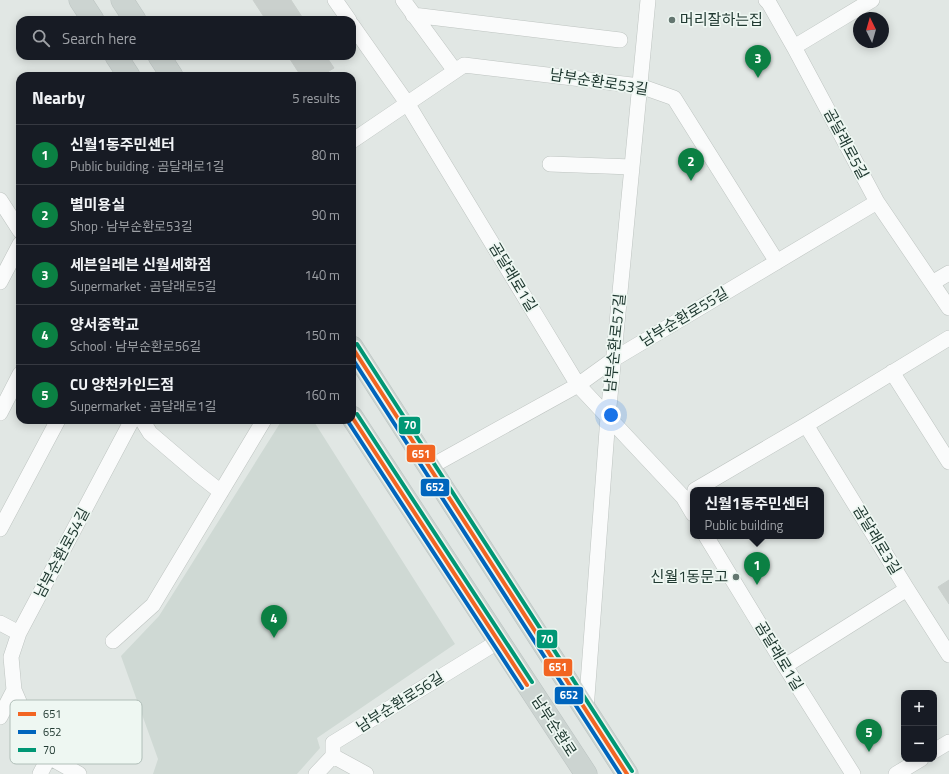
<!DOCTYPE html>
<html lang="en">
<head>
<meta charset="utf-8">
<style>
  body { margin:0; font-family:"Titillium Web","Noto Sans KR",sans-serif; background:#20242c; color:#f1f3f6 }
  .controls { position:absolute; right:12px; bottom:12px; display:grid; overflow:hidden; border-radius:8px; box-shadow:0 2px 10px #0003 }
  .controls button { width:36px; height:36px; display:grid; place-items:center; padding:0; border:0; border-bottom:1px solid #363941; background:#171b24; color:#f1f3f6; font:20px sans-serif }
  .compass { position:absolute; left:853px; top:12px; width:36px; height:36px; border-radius:50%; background:#171b24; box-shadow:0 2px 10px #0003; rotate:355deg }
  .you { position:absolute; left:611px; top:415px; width:14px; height:14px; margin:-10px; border:3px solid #fff; border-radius:50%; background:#1a73e8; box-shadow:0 0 0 6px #1a73e833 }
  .badge { display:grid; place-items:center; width:26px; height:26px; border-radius:50%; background:#0b8043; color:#fff; font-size:13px; font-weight:700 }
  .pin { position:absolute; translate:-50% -33px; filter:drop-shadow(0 1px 2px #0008) }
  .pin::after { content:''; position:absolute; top:21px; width:14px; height:12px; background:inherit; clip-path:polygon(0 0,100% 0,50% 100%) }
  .popup { position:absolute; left:690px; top:487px; width:134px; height:52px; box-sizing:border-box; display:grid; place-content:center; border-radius:8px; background:#171b24; filter:drop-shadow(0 1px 3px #0005); font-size:13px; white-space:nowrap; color:#9ea1a6 }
  .popup b { font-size:15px; color:#f1f3f6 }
  .popup::after { content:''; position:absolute; left:50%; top:100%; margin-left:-8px; border:8px solid transparent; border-top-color:#171b24 }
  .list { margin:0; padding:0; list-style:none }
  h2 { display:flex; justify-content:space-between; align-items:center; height:52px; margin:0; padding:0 16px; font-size:17px }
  h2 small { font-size:13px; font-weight:400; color:#9ea1a6 }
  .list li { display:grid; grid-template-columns:26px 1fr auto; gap:12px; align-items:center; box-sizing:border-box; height:60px; padding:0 16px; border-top:1px solid #363941 }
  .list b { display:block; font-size:15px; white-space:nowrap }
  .list p { margin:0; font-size:13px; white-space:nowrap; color:#9ea1a6 }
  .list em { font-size:13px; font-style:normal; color:#9ea1a6 }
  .icon { flex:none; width:22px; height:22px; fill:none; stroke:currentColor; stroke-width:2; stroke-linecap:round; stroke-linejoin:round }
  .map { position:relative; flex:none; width:949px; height:774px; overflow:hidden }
  .search { position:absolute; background:#171b24; box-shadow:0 2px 10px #0003; left:16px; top:16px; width:340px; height:44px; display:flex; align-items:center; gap:10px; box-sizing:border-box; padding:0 14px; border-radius:12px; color:#9ea1a6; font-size:15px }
  .panel { position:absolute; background:#171b24; box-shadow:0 2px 10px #0003; left:16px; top:72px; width:340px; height:352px; border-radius:12px }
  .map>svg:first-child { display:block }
  .built { fill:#cfd9d4 }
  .building { fill:#cad0cd; stroke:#cad0cd }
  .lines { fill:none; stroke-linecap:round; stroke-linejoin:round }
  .minor-casing { stroke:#bec4c1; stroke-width:16 }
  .primary-casing { stroke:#bbc3c1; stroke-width:23 }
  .minor { stroke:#fafbfb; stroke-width:15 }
  .primary { stroke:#ccd4d1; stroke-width:22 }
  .bus-1-casing { stroke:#eef7f2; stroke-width:7 }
  .bus-2-casing { stroke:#eef7f2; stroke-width:7 }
  .bus-3-casing { stroke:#eef7f2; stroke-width:7 }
  .bus-1 { stroke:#f26522; stroke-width:4 }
  .bus-2 { stroke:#0065bd; stroke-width:4 }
  .bus-3 { stroke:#009775; stroke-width:4 }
  .poi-dot { fill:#647670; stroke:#eef7f2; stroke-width:1.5 }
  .labels { text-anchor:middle; stroke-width:3.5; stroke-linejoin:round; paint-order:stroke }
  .poi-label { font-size:15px; fill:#203931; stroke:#eef7f2; text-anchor:start }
  .street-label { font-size:15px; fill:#203931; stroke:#eef7f2 }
  .key { fill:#eef7f2; stroke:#b0beb8; stroke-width:1 }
  .key-label { font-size:11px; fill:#203931 }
  .line-badge { stroke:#eef7f2; stroke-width:1.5 }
  .badge-label { font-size:11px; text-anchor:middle; font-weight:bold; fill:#fff }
</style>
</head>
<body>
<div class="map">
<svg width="949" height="774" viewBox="0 0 949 774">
  <rect width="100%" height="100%" fill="#e1e7e4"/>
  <path class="built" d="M 282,420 L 313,420 L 455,644 L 317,738 L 320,748 L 297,774 L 153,774 L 158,759 L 121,656 L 159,616 Z"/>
  <path class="building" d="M 253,0 L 291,0 L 304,20 L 266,20 Z
    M 288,56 L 326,56 L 334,68 L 321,76 L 301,76 Z
    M 949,580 L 949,604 L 938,587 Z"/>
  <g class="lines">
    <defs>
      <path id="minor" d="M 335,0 L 349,20
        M 403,0 L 455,71
        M 766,0 L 769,3 L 794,47 L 877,202 L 949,308
        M 413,15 L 620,40
        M 352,25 L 407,103 L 578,385 L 683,497 L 693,514
        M 794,47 L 872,0
        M 352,141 L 464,65 L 640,86 L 674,98 L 777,262
        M 550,164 L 632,167
        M 0,200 L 20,231
        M 0,282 L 20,244
        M 932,283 L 949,273
        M 892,372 L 949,462
        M 0,413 L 20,374
        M 142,420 L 150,433 L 198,474 L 221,492
        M 806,425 L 907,589 L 949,655
        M 430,467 L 578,385 L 614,359 L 877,202
        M 695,490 L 806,425 L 949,338
        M 0,529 L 58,420
        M 706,536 L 785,666 L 853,774
        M 0,623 L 19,633
        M 113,641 L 153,605 L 264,420
        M 785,666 L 907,589
        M 586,710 L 608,417 L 648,0
        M 0,717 L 14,690
        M 934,751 L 949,742
        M 333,756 L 366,774
        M 40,774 L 49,757
        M 79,774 L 49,757 L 32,732 L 14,690 L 11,657 L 19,633 L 132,420
        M 316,774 L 333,756 L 333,743 L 499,641
        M 896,774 L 921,759"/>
      <path id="primary" d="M 80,0 L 93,20
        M 122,0 L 135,20
        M 116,56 L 129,76
        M 159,56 L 172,76
        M 352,347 L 627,774
        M 352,417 L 586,774"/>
    </defs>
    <use href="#minor" class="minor-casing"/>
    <use href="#primary" class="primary-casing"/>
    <use href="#minor" class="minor"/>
    <use href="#primary" class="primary"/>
    <defs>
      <path id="bus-1" d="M 352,347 L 627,774
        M 352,417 L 527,685"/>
      <path id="bus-2" d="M 352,358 L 620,774
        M 347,420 L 522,688"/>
      <path id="bus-3" d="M 357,344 L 632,771
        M 357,414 L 532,682"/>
    </defs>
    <use href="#bus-1" class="bus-1-casing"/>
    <use href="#bus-2" class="bus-2-casing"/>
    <use href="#bus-3" class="bus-3-casing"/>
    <use href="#bus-1" class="bus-1"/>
    <use href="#bus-2" class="bus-2"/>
    <use href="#bus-3" class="bus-3"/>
  </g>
  <g class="poi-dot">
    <circle cx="672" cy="20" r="4"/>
    <circle cx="736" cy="577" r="4"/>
  </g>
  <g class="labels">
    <g class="poi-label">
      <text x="680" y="25">머리잘하는집</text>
      <text x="728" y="582" text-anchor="end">신월1동문고</text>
    </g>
    <g class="street-label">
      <text transform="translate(599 82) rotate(9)" y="5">남부순환로53길</text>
      <text transform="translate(846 144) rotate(62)" y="5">곰달래로5길</text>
      <text transform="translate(513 277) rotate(59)" y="5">곰달래로1길</text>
      <text transform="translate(684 317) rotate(-31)" y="5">남부순환로55길</text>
      <text transform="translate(615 343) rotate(-84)" y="5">남부순환로57길</text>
      <text transform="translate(877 540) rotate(59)" y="5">곰달래로3길</text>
      <text transform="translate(62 553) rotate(-62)" y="5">남부순환로54길</text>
      <text transform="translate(779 656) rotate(59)" y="5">곰달래로1길</text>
      <text transform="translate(400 702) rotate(-32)" y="5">남부순환로56길</text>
      <text transform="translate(554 726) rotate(57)" y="5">남부순환로</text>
    </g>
  </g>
  <rect x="10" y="700" width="132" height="64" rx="6" class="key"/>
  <rect x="18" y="712" width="18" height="4" fill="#f26522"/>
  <rect x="18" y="730" width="18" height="4" fill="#0065bd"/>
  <rect x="18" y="748" width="18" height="4" fill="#009775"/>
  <g class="key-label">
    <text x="43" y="718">651</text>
    <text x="43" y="736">652</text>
    <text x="43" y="754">70</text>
  </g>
  <g class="line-badge">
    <rect x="398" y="416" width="23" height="19" rx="4" fill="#009775"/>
    <rect x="406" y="444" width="30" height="19" rx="4" fill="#f26522"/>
    <rect x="420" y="478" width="30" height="19" rx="4" fill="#0065bd"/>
    <rect x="536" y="629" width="22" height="20" rx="4" fill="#009775"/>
    <rect x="543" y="658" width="30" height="19" rx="4" fill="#f26522"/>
    <rect x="554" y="686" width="30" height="19" rx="4" fill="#0065bd"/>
  </g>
  <g class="badge-label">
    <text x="410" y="429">70</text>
    <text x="421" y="458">651</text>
    <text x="435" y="491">652</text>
    <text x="547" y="643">70</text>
    <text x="558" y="671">651</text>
    <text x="569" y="699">652</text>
  </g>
</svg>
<div class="controls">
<button>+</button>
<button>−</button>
</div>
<svg class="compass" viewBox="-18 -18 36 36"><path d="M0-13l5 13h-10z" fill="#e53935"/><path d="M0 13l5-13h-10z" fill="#9ea1a6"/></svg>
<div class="you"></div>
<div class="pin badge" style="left:757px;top:585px">1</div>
<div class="popup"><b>신월1동주민센터</b>Public building</div>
<div class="pin badge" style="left:691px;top:181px">2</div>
<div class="pin badge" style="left:758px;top:78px">3</div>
<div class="pin badge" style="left:274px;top:638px">4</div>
<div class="pin badge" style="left:869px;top:752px">5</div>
<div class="search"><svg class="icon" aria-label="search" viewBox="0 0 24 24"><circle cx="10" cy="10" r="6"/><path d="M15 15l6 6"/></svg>Search here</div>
<section class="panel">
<h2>Nearby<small>5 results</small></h2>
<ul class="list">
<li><span class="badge">1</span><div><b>신월1동주민센터</b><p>Public building · 곰달래로1길</p></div><em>80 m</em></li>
<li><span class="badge">2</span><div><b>별미용실</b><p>Shop · 남부순환로53길</p></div><em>90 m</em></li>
<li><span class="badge">3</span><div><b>세븐일레븐 신월세화점</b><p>Supermarket · 곰달래로5길</p></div><em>140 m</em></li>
<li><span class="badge">4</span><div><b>양서중학교</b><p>School · 남부순환로56길</p></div><em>150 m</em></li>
<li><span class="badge">5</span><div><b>CU 양천카인드점</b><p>Supermarket · 곰달래로1길</p></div><em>160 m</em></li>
</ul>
</section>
</div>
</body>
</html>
